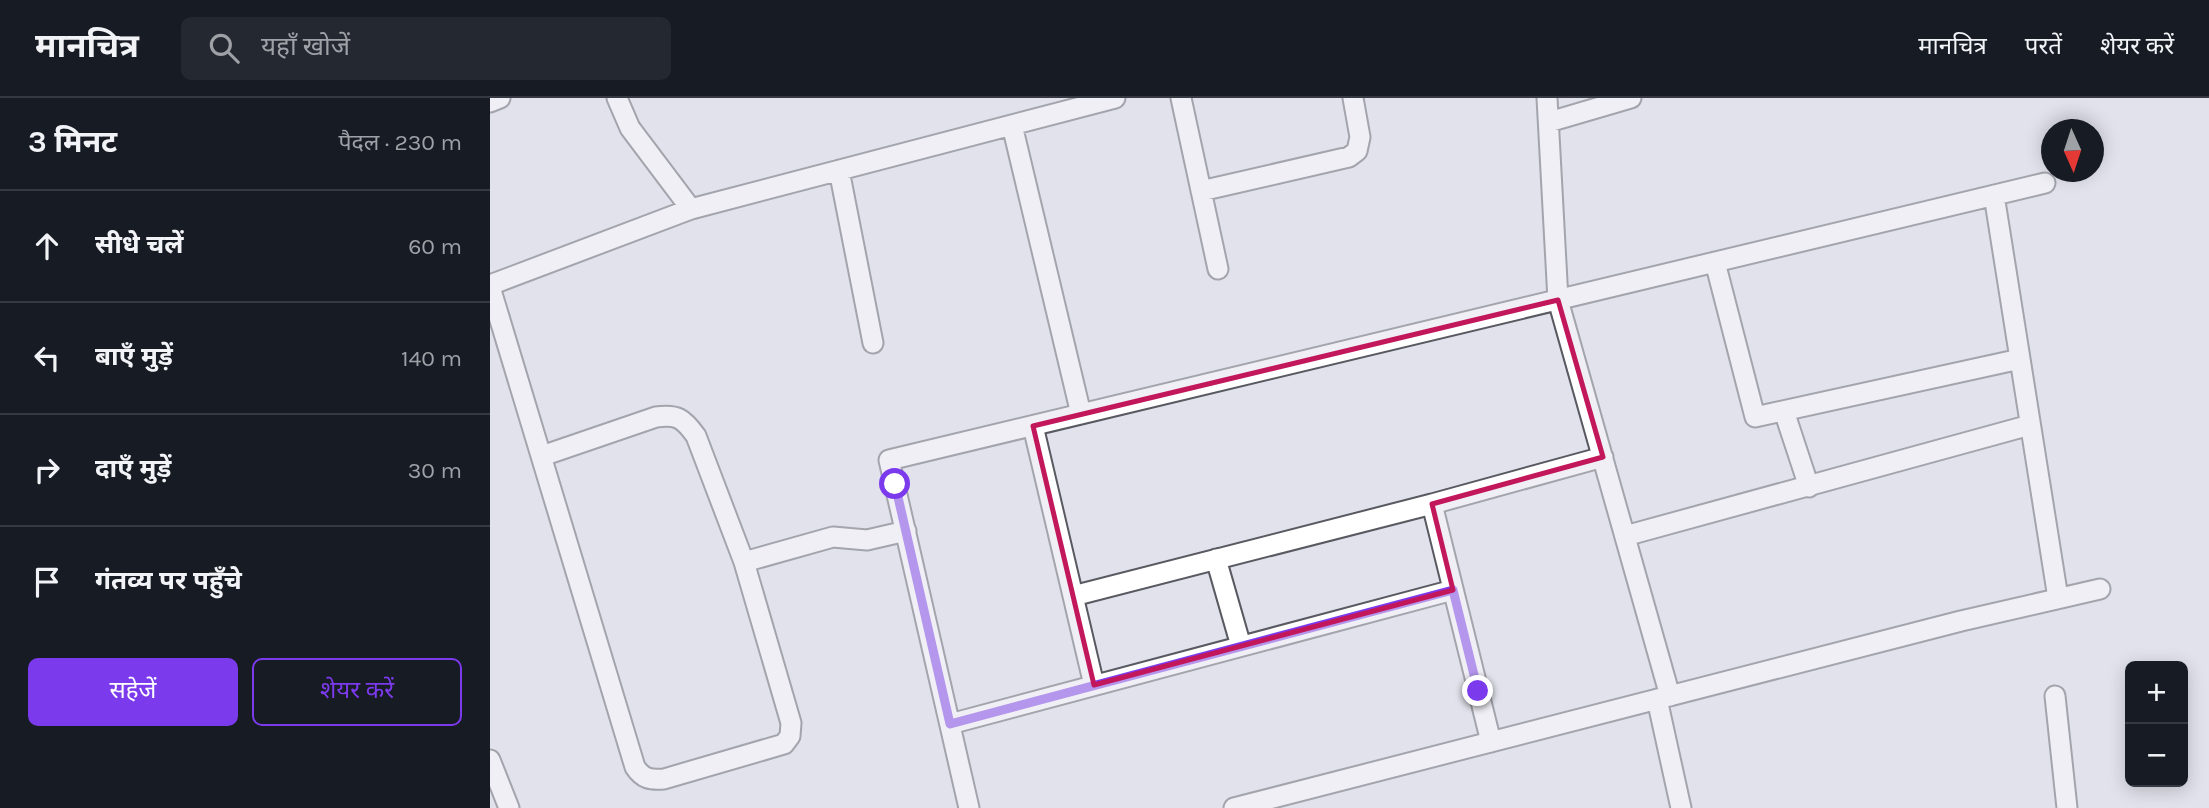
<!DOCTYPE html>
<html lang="hi">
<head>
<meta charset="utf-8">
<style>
  body { margin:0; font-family:Karla,"Noto Sans Devanagari",sans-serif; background:#242831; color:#f1f3f6 }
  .controls { position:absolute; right:21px; bottom:21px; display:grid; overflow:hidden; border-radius:10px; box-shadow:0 4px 18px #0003 }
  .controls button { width:63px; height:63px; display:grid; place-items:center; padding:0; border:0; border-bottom:2px solid #363941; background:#171b24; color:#f1f3f6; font:35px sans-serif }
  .compass { position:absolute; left:1551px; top:21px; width:63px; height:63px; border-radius:50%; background:#171b24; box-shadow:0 4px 18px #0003; rotate:177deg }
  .stop { position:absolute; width:21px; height:21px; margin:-16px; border:5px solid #7c3aed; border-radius:50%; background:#fff }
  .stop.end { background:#7c3aed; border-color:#fff; box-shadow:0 2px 7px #0008 }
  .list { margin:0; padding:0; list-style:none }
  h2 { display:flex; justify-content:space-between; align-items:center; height:91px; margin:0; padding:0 28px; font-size:30px }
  h2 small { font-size:23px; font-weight:400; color:#9ea1a6 }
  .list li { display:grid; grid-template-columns:46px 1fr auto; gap:21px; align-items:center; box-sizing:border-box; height:112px; padding:0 28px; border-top:2px solid #363941 }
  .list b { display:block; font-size:26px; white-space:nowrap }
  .list em { font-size:23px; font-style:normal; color:#9ea1a6 }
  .actions { display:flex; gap:14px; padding:21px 28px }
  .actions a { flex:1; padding:16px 0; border:2px solid #7c3aed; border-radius:10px; text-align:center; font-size:24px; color:#7c3aed }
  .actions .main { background:#7c3aed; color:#fff }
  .icon { flex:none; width:38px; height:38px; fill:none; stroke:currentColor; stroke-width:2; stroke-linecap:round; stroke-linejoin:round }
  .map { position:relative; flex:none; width:1719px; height:710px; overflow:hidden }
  header { display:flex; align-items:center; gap:42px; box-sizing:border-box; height:98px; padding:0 35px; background:#171b24; border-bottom:2px solid #363941 }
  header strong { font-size:33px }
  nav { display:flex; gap:38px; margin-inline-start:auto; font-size:24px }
  .search { width:490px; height:63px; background:#242831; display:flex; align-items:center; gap:18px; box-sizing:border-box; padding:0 24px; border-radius:10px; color:#9ea1a6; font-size:26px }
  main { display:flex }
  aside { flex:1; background:#171b24 }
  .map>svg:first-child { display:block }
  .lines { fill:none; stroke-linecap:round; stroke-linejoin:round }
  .minor-casing { stroke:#595961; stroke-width:23 }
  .minor { stroke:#fff; stroke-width:19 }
  .route { stroke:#7c3aed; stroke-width:9 }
  .marked { fill:none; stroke:#c2185b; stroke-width:5; stroke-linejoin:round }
</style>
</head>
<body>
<header>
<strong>मानचित्र</strong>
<div class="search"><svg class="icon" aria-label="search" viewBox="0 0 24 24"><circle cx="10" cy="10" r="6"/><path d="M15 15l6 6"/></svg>यहाँ खोजें</div>
<nav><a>मानचित्र</a><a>परतें</a><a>शेयर करें</a></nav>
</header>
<main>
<aside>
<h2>3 मिनट<small>पैदल · 230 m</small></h2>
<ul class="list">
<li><svg class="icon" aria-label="ahead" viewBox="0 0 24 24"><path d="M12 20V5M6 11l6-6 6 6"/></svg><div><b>सीधे चलें</b></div><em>60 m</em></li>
<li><svg class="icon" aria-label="left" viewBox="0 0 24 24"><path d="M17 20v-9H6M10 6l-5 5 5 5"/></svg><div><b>बाएँ मुड़ें</b></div><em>140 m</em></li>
<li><svg class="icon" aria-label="right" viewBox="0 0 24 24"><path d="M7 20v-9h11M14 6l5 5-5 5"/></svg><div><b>दाएँ मुड़ें</b></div><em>30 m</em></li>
<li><svg class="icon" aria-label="arrive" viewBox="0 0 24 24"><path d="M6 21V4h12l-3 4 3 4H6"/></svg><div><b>गंतव्य पर पहुँचे</b></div></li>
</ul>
<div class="actions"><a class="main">सहेजें</a><a>शेयर करें</a></div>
</aside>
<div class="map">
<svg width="1719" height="710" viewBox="0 0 1719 710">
  <rect width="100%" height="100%" fill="#e2e2ec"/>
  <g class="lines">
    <defs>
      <path id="minor" d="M 127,0 L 140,30 L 201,111
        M 691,0 L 728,171
        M 1057,0 L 1068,202 L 1180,598
        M 0,4 L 10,0
        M 1059,24 L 1141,0
        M 522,27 L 591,316
        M 349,72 L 383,245
        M 711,93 L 859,59 L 867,53 L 870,39 L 863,0
        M 1504,97 L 1568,500
        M 1225,164 L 1265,319 L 1530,261
        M 0,187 L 201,111 L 625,0
        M 0,189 L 145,669 C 153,681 160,682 174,681 L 294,646 L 300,638 L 301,625 L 254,464 L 206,338 C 193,320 187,316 166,319 L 52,358
        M 1294,313 L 1319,389
        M 543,328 L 604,587
        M 1135,438 L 1540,327
        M 726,461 L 751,548
        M 254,464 L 343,439 L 377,442 L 416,433
        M 583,498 L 942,406
        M 1565,598 L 1577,710
        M 1167,601 L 1191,710
        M 460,626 L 963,492
        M 1001,644 L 942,406 L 1113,359
        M 0,662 L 19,710
        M 479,710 L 399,362 L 1555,85
        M 744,710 L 1471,523 L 1610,491"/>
    </defs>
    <use href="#minor" class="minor-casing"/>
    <use href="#minor" class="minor"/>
  </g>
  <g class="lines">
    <path class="route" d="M 405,386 L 460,626 L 963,492 L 988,593"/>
  </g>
  <path d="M0 0H1719V710H0ZM 1068,202 L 1113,359 L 942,406 L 963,492 L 604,587 L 543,328 Z" fill="#e2e2ec" fill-opacity=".55" fill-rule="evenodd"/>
  <path class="marked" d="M 1068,202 L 1113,359 L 942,406 L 963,492 L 604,587 L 543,328 Z"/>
</svg>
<div class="controls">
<button>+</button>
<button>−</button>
</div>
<svg class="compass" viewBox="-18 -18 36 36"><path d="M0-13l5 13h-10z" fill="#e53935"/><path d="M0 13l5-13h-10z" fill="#9ea1a6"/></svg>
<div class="stop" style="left:405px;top:386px"></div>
<div class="stop end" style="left:988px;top:593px"></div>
</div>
</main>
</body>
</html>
